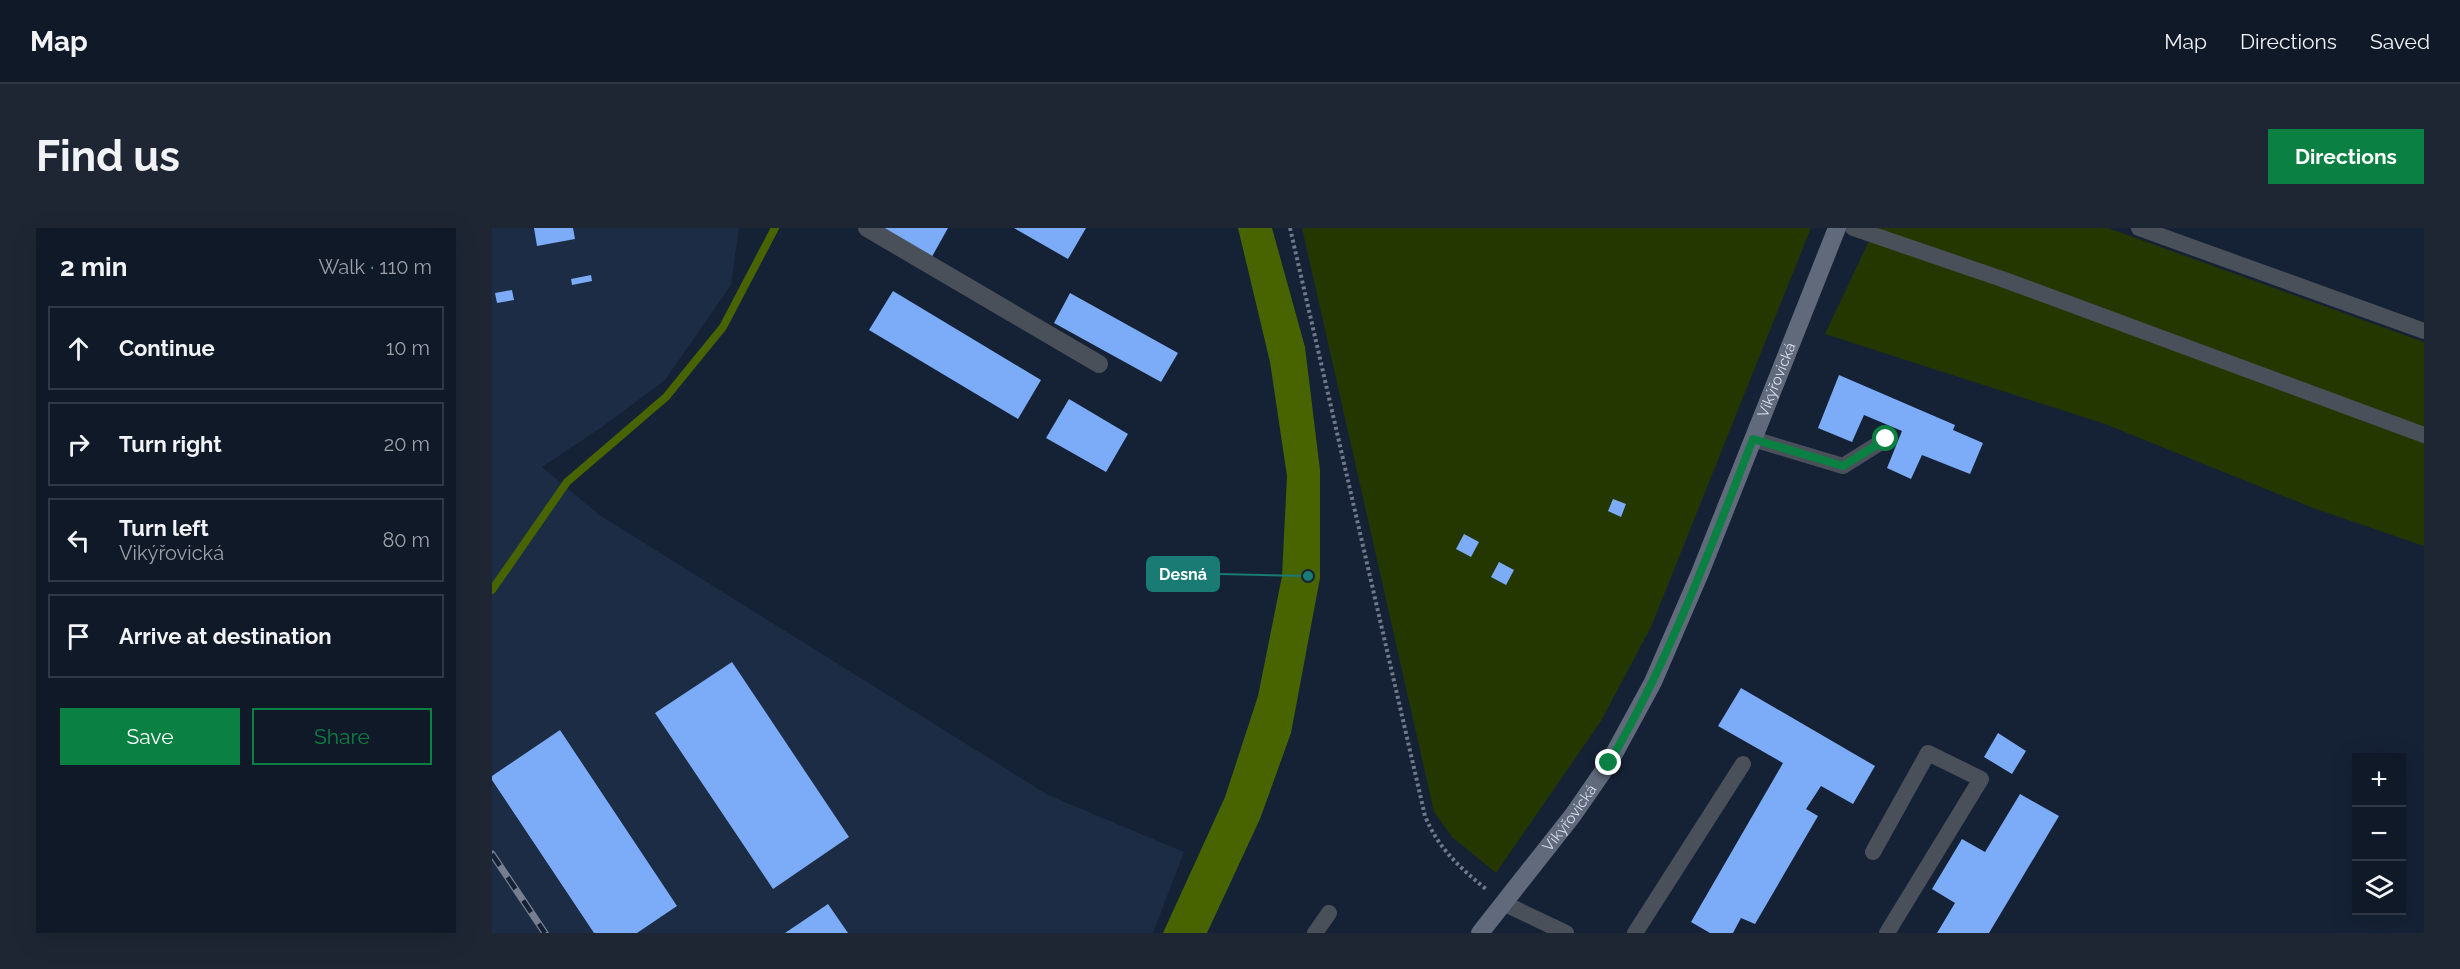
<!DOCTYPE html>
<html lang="en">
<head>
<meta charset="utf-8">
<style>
  body { margin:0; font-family:Raleway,sans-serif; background:#1e2634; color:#f1f3f6 }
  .controls { position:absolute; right:18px; bottom:18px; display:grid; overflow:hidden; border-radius:0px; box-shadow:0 6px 24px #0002 }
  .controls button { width:54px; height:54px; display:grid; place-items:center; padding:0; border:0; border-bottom:2px solid #303845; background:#101928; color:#f1f3f6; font:30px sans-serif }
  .stop { position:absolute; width:18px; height:18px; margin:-14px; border:4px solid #0b8043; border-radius:50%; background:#fff }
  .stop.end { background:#0b8043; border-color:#fff; box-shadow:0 2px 6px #0008 }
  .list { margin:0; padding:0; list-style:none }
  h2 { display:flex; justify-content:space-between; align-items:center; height:78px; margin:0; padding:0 24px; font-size:26px }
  h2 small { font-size:20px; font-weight:400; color:#9ca0a8 }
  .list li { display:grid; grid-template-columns:39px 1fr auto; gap:18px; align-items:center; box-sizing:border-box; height:84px; margin:0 12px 12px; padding:0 12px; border:2px solid #303845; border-radius:0px }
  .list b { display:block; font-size:22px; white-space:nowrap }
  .list p { margin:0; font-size:20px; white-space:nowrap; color:#9ca0a8 }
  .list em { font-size:20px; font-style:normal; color:#9ca0a8 }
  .actions { display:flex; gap:12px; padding:18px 24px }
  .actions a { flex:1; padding:14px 0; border:2px solid #0b8043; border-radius:0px; text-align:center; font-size:21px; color:#0b8043 }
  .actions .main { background:#0b8043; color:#fff }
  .icon { flex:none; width:33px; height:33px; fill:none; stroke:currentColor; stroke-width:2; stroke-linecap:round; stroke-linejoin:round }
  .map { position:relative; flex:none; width:1932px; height:705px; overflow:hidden; border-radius:0px }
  header { display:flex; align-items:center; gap:36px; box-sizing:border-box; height:84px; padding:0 30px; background:#101928; border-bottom:2px solid #303845 }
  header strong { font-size:28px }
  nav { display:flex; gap:33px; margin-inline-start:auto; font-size:21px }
  .intro { display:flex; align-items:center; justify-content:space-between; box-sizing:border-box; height:144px; padding:0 36px }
  h1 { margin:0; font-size:42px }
  .button { padding:15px 27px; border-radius:0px; background:#0b8043; color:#fff; font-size:21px; font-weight:700 }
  main { display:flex; gap:36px; padding:0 36px }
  aside { flex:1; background:#101928; border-radius:0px; box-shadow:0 6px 24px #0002 }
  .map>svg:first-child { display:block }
  .built { fill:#1c2c44 }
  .green { fill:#253700 }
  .water { fill:#476400 }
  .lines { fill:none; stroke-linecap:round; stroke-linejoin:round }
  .stream { stroke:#476400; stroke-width:8 }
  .building { fill:#7cabf7 }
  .path { stroke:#6f798a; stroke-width:4; stroke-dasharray:3 3; stroke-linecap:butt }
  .lane { stroke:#4a505a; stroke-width:16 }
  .street { stroke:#4a505a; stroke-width:18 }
  .secondary { stroke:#606a7b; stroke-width:18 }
  .rail-casing { stroke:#757f90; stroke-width:7 }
  .rail { stroke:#152135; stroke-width:4.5; stroke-dasharray:14; stroke-linecap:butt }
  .route { stroke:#0b8043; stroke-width:8 }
  .labels { text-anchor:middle; stroke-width:6; stroke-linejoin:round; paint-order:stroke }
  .street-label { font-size:15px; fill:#d6dfed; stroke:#152135 }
  .leader { fill:none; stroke:#197b74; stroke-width:2 }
  .callout-dot { fill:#197b74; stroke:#152135; stroke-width:2 }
  .callout { fill:#197b74; stroke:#197b74; stroke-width:2 }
  .callout-label { font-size:16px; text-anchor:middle; font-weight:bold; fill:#fff }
</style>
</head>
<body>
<header>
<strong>Map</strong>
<nav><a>Map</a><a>Directions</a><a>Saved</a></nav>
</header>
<div class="intro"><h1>Find us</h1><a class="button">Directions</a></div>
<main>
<aside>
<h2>2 min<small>Walk · 110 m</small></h2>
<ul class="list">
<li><svg class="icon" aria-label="ahead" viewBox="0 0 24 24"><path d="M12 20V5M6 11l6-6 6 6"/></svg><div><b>Continue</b></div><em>10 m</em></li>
<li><svg class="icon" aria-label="right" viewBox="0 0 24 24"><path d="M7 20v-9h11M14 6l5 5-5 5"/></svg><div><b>Turn right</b></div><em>20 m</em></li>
<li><svg class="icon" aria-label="left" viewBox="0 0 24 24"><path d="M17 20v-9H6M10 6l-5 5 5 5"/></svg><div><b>Turn left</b><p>Vikýřovická</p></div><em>80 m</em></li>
<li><svg class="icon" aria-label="arrive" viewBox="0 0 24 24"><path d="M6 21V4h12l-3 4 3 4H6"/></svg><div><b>Arrive at destination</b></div></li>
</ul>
<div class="actions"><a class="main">Save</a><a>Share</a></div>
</aside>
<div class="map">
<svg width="1932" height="705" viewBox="0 0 1932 705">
  <rect width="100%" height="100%" fill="#152135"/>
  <path class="built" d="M 0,0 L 247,0 L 239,57 L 173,152 L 110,199 L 50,239 L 106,286 L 556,567 L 692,624 L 661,705 L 0,705 Z"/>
  <path class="green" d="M 810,0 L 1319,0 L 1159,399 L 1109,493 L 1004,645 L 960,609 L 942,584 Z
    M 1383,0 L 1616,0 L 1932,114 L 1932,318 L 1821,280 L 1613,196 L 1333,106 Z"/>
  <path class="water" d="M 746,0 L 780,0 L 813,119 L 828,242 L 828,350 L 799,505 L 768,591 L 715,705 L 671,705 L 733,569 L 766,468 L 790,348 L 795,248 L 778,134 Z"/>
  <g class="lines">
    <path class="stream" d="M 0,362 L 75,254 L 174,169 L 231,99 L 283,0"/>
  </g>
  <path class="building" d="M 42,0 L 81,0 L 83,11 L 45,18 Z
    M 377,0 L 456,0 L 437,34 Z
    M 522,0 L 594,0 L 576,31 Z
    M 99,47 L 100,53 L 80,57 L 79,51 Z
    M 20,62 L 22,72 L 5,75 L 3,65 Z
    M 401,63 L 549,152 L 526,191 L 377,102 Z
    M 578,65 L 686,125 L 669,154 L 562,95 Z
    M 1347,147 L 1463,197 L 1461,202 L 1491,215 L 1478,246 L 1430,227 L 1419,251 L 1395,240 L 1410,203 L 1372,187 L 1360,214 L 1326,200 Z
    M 577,171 L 636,206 L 614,244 L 554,210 Z
    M 1121,271 L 1134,276 L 1129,289 L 1116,283 Z
    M 972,306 L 987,314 L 979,329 L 964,321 Z
    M 1007,334 L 1022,342 L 1014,357 L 999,349 Z
    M 240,434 L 357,609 L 281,661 L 163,485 Z
    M 1249,460 L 1383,538 L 1361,576 L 1329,558 L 1314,581 L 1326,588 L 1263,696 L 1249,690 L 1241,705 L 1218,705 L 1199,694 L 1291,535 L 1226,498 Z
    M 68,502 L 185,678 L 145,705 L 102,705 L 0,552 L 0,548 Z
    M 1506,505 L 1534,523 L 1520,546 L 1492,529 Z
    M 1528,566 L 1567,588 L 1497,705 L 1445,705 L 1463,675 L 1440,661 L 1470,611 L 1493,624 Z
    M 336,676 L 356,705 L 293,705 Z"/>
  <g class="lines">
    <path class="path" d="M 798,0 L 933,588 C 946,620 968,640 994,661"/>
    <path class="lane" d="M 1361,0 L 1510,51 L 1932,207
      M 1647,0 L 1932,103
      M 1261,211 L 1351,238 L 1394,211
      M 1381,624 L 1436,525 L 1489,551 L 1395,705
      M 1011,675 L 1074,705
      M 823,705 L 837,685
      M 1143,705 L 1251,536"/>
    <path class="street" d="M 375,0 L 607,136"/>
    <path class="secondary" id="s1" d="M 988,705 L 1081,587 L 1117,535 L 1161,454 L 1208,345 L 1345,0"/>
    <defs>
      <path id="rail" d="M 0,626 L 53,705"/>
    </defs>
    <use href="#rail" class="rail-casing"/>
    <use href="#rail" class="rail"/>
  </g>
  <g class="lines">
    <path class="route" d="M 1117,535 C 1177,433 1218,321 1261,211 L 1351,238 L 1394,211"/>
  </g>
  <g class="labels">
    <g class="street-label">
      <text dy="5" stroke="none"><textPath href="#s1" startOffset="632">Vikýřovická</textPath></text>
      <text dy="5" stroke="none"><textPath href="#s1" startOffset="146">Vikýřovická</textPath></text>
    </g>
  </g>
  <path class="leader" d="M816 348L727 346"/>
  <circle class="callout-dot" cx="816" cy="348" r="6"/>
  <rect class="callout" x="655" y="329" width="72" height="34" rx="6"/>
  <g class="callout-label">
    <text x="691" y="352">Desná</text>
  </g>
</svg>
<div class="controls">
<button>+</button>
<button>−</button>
<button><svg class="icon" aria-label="layers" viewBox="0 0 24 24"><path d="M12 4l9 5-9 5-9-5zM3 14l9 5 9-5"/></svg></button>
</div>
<div class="stop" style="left:1394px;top:211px"></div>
<div class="stop end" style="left:1117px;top:535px"></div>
</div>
</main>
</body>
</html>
